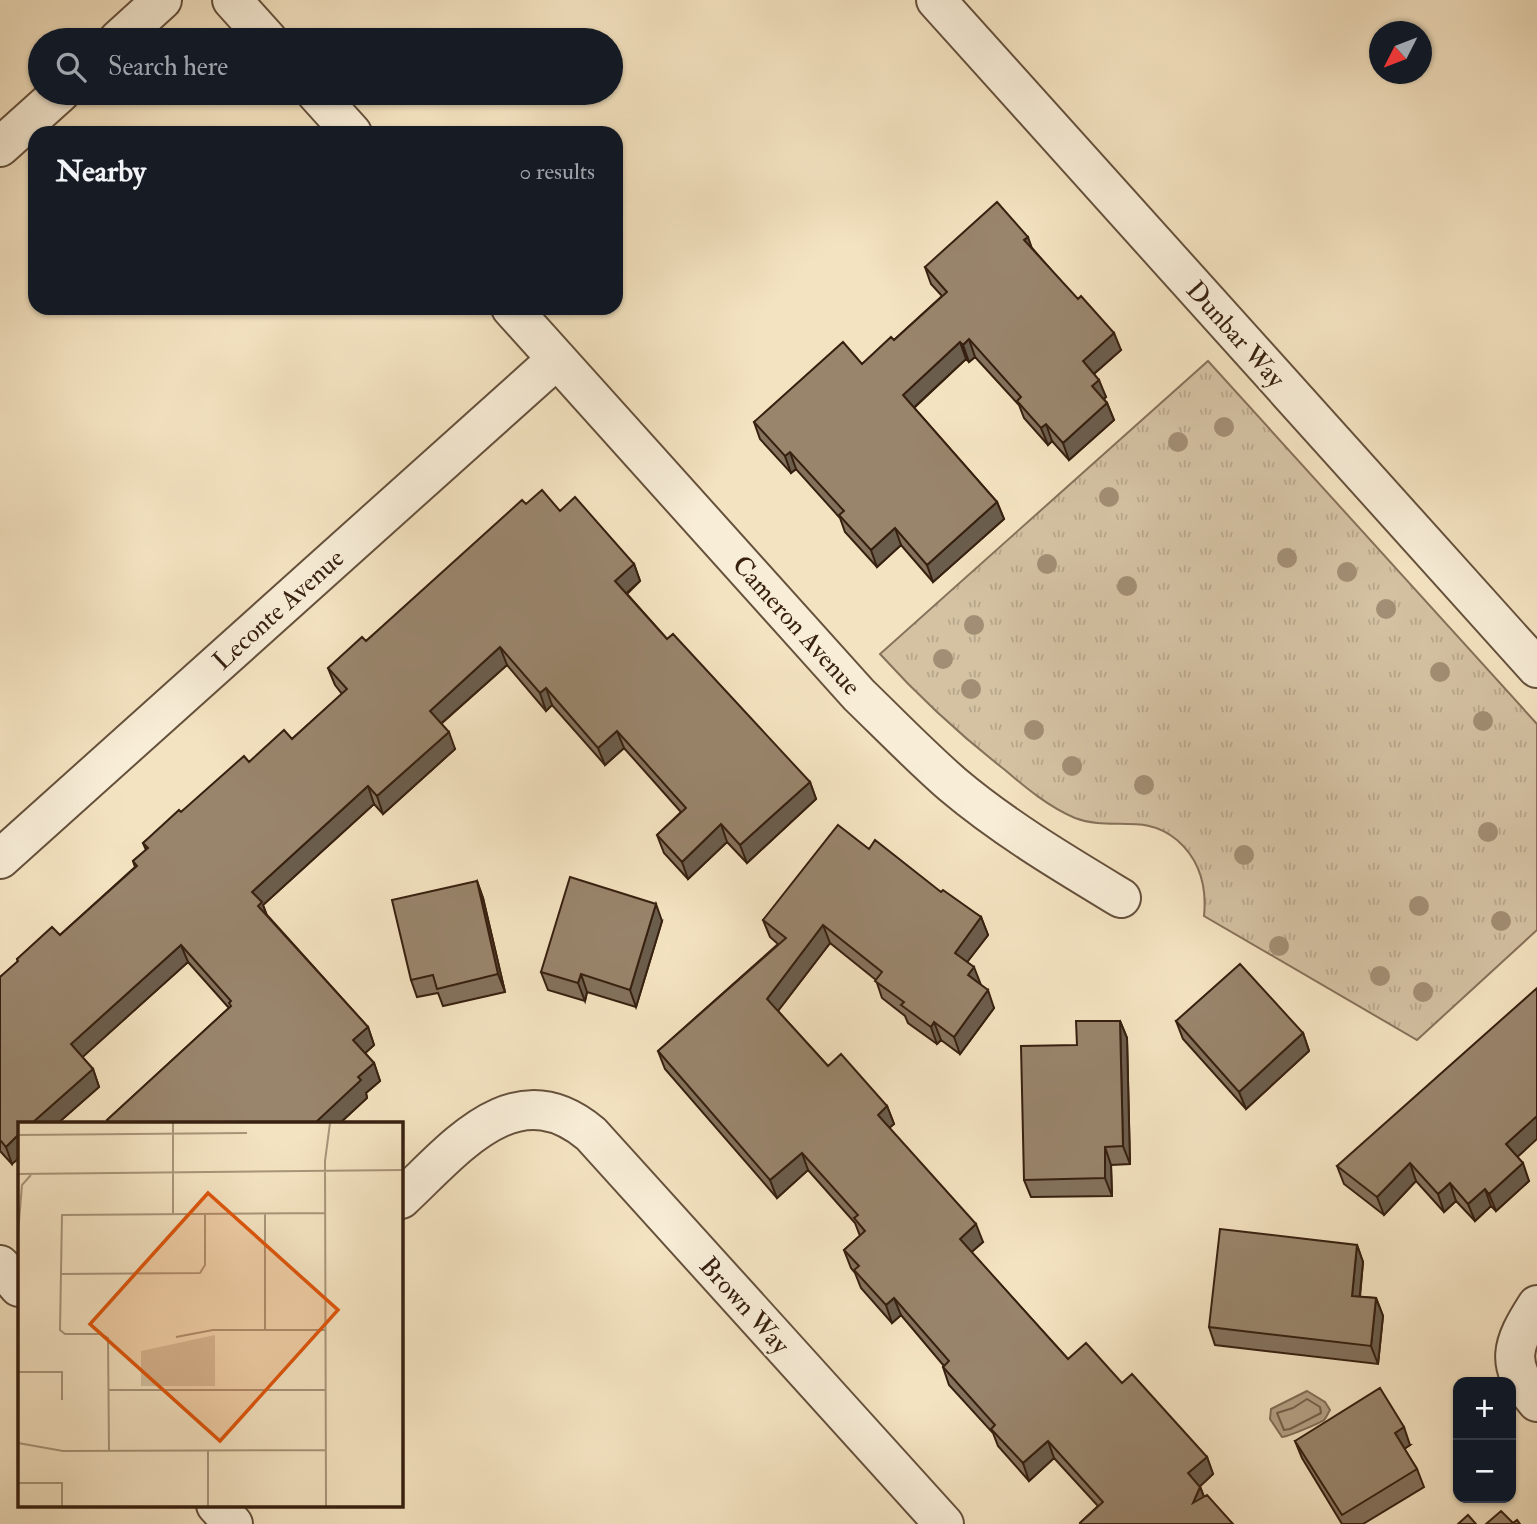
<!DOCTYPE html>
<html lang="en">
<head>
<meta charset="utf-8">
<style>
  body { margin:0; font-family:"IM FELL Double Pica",serif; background:#20242c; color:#f1f3f6 }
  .controls { position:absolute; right:21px; bottom:21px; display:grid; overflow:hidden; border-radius:14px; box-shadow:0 2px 5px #0004 }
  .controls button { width:63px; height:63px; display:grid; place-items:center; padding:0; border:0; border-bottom:2px solid #363941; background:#171b24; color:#f1f3f6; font:35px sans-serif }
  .compass { position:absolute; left:1369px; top:21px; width:63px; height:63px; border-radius:50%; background:#171b24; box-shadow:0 2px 5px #0004; rotate:228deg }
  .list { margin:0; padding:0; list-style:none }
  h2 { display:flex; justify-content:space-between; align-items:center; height:91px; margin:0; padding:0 28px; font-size:30px }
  h2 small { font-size:23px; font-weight:400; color:#9ea1a6 }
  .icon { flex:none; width:38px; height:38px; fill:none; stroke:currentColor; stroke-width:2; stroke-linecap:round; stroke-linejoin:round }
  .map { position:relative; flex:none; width:1537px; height:1524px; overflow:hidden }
  .search { position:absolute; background:#171b24; box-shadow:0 2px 5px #0004; left:28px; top:28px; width:595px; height:77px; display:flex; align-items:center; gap:18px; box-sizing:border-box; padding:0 24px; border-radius:38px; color:#9ea1a6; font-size:26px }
  .panel { position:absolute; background:#171b24; box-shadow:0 2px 5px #0004; left:28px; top:126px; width:595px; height:189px; border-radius:21px }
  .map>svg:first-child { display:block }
  .park { fill:url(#park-tufts); stroke:#86715a; stroke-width:2 }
  .water { fill:#b4a185; stroke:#826d56; stroke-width:2 }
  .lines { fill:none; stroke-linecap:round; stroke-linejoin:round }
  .shore { stroke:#76604a; stroke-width:2 }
  .minor-casing { stroke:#66513c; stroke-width:42 }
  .minor { stroke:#f8edd7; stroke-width:38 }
  .tree { fill:#a28e74 }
  .wall { fill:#84725d; stroke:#372010; stroke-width:2 }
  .shaded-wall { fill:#6b5d4c; stroke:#372010; stroke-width:2 }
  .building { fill:#99856c; stroke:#372010; stroke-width:2 }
  .labels { text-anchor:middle; stroke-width:5; stroke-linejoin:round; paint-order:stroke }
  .street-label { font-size:26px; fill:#372010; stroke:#f8edd7 }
  .inset-road { fill:none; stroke:#a8957a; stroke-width:2 }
  .view { fill:#df560c; fill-opacity:0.15; stroke:#df560c; stroke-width:3.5 }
  .inset-edge { fill:none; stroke:#372010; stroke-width:3.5 }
</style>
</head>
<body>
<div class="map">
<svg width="1537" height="1524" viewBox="0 0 1537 1524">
  <defs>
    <pattern id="park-tufts" width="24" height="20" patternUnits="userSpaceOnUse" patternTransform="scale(1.75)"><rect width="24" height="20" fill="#d4c2a3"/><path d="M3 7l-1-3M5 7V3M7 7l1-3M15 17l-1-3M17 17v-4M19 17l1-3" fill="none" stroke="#b7a68b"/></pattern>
  </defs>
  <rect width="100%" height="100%" fill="#f4e3c1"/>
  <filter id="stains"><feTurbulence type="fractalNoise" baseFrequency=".00286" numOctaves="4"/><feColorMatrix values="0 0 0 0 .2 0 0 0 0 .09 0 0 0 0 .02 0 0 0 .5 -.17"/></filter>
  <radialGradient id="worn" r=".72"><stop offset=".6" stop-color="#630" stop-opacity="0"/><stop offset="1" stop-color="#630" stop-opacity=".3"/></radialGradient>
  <path class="park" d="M 1208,361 L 1537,724 L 1537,930 L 1417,1040 L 1204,916 C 1207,886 1200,860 1177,840 C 1144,812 1111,832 1075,818 C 1049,807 1026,788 1005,770 C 960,735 918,696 880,654 Z"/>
  <path class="water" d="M 1307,1391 L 1325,1402 L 1330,1410 C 1328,1413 1327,1417 1324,1420 C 1320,1423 1287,1437 1282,1437 L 1270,1419 L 1271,1409 Z"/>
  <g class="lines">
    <path class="shore" d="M 1307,1399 L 1320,1407 L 1321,1413 L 1290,1429 L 1284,1430 L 1277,1413 L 1293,1408 Z"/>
    <defs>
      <path id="minor" d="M 232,0 L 268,40
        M 936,0 L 1537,668
        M 118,40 L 162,0
        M 316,93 L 352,133
        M 0,147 L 60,93
        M 511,308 L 859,695 C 890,725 920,756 952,784 C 1004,828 1063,863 1121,898
        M 0,859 L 557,359
        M 401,1199 C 455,1149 515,1070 591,1134 L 944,1524
        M 0,1265 L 19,1287
        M 1537,1305 C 1512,1344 1504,1364 1537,1402
        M 216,1505 L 233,1524"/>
    </defs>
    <use href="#minor" class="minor-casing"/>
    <use href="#minor" class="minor"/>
  </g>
  <g class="tree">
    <circle cx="1224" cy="427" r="10"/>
    <circle cx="1178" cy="442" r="10"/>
    <circle cx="1109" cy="497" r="10"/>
    <circle cx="1287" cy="558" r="10"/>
    <circle cx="1047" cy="564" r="10"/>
    <circle cx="1347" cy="572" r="10"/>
    <circle cx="1127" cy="586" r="10"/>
    <circle cx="1386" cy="609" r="10"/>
    <circle cx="974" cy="625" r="10"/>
    <circle cx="943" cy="659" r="10"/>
    <circle cx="1440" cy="672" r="10"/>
    <circle cx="971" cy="689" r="10"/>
    <circle cx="1483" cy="721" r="10"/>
    <circle cx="1034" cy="730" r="10"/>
    <circle cx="1072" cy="766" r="10"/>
    <circle cx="1144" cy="785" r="10"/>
    <circle cx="1488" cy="832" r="10"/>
    <circle cx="1244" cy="855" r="10"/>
    <circle cx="1419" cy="906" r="10"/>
    <circle cx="1501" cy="921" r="10"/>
    <circle cx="1279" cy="946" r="10"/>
    <circle cx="1380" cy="976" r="10"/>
    <circle cx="1423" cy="992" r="10"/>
  </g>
  <path class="wall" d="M 1032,248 L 1121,350 L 1094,374 L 1106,397 L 1104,399 L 1107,403 L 1114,420 L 1069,460 L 1052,441 L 1048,445 L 1024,418 L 1019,405 L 975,357 L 969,362 L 966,359 L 914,408 L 997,502 L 1004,519 L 933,582 L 901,545 L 877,567 L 845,532 L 840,518 L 796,469 L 791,473 L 760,439 L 754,422 L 862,364 L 894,340 L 942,296 L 931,284 L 925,267 Z
    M 526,504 L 560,511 L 634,564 L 640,581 L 627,594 L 667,639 L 810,782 L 816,799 L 747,863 L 727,842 L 688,879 L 664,853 L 657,835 L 681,812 L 624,748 L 605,765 L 552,705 L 546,711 L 507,665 L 441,724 L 455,749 L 383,814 L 374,804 L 263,905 L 267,915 L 368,1027 L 374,1045 L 365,1053 L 374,1063 L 380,1081 L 366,1093 L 367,1098 L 340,1123 L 108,1123 L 107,1120 L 229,1008 L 188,962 L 82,1057 L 93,1069 L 99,1087 L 58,1123 L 19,1123 L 12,1164 L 0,1151 L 0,977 L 18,962 L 17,959 L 60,935 L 135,867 L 133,861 L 146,850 L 143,843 L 181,812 L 249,762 L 292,739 L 342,694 L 335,685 L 328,668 L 366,641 Z
    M 869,849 L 941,892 L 981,917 L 988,935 L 967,962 L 994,1008 L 960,1054 L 941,1040 L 937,1044 L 908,1023 L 905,1016 L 882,998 L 876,980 L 830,943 L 778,1011 L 828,1066 L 887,1106 L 894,1124 L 889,1128 L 983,1242 L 971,1252 L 1068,1359 L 1122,1383 L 1207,1457 L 1213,1474 L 1200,1486 L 1204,1497 L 1233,1524 L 1080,1524 L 1080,1523 L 1098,1506 L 1054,1458 L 1029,1481 L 998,1446 L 993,1433 L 949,1385 L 943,1367 L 944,1366 L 901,1315 L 892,1323 L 861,1288 L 855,1273 L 851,1268 L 844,1250 L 860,1236 L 855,1223 L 808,1170 L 777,1198 L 665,1069 L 658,1051 L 778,944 L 770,937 L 763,920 Z
    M 477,881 L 483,898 L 505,992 L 443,1006 L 438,993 L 417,997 L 411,980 Z
    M 662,921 L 636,1007 L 587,992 L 585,1001 L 548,990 L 541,972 Z
    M 1120,1021 L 1127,1038 L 1130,1164 L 1111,1165 L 1112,1196 L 1031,1197 L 1024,1180 L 1077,1045 Z
    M 1176,1021 L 1303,1033 L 1309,1051 L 1246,1109 L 1183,1039 Z
    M 1517,1157 L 1529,1181 L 1496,1211 L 1491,1206 L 1475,1221 L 1456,1201 L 1444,1212 L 1416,1181 L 1384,1215 L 1344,1184 L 1337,1166 Z
    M 1357,1245 L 1363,1262 L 1360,1297 L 1376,1298 L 1383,1316 L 1378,1364 L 1215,1345 L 1209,1327 Z
    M 1295,1441 L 1410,1445 L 1404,1449 L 1417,1469 L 1424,1487 L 1363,1524 L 1342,1524 L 1302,1458 Z"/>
  <path class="shaded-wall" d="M 1028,237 L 1034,254 L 1024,240 Z
    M 1114,333 L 1121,350 L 1089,378 L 1083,361 Z
    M 969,339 L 975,357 L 969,362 L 963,345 Z
    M 960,342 L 966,359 L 909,412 L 903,395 Z
    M 1099,380 L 1106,397 L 1098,403 L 1092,386 Z
    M 1107,403 L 1114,420 L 1069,460 L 1063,443 Z
    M 1046,424 L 1052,441 L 1048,445 L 1041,428 Z
    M 790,452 L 796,469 L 791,473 L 785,456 Z
    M 997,502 L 1004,519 L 933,582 L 927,565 Z
    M 895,528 L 901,545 L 877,567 L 871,550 Z
    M 634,564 L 640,581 L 621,598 L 615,581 Z
    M 500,647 L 507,665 L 436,728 L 430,711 Z
    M 546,688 L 552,705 L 546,711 L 540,693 Z
    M 617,731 L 624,748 L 605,765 L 598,748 Z
    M 449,732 L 455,749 L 383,814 L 377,796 Z
    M 810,782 L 816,799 L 747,863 L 740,845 Z
    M 368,786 L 374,804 L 263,905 L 268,920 L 259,909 L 252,892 Z
    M 721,824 L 727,842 L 688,879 L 682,862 Z
    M 477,881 L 483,898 L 505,992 L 498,974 Z
    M 656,904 L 662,921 L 636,1007 L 630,990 Z
    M 981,917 L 988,935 L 961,970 L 955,953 Z
    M 823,925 L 830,943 L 774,1016 L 767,999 Z
    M 181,945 L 188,962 L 77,1062 L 71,1044 Z
    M 974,967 L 981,985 L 968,975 Z
    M 581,974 L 587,992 L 585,1001 L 578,983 Z
    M 988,990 L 994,1008 L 960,1054 L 954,1037 Z
    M 1120,1021 L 1127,1038 L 1130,1164 L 1123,1146 Z
    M 934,1022 L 941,1040 L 937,1044 L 931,1027 Z
    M 368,1027 L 374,1045 L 360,1058 L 353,1040 Z
    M 1303,1033 L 1309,1051 L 1246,1109 L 1239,1092 Z
    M 374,1063 L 380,1081 L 366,1093 L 367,1098 L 340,1123 L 315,1123 L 358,1077 Z
    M 93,1069 L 99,1087 L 58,1123 L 32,1123 Z
    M 887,1106 L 894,1124 L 884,1132 L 878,1115 Z
    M 1537,1116 L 1537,1139 L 1512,1162 L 1506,1144 Z
    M 19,1134 L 19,1158 L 12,1164 L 6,1147 Z
    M 1105,1147 L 1111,1165 L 1112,1196 L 1105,1178 Z
    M 802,1153 L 808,1170 L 777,1198 L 770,1180 Z
    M 1410,1163 L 1416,1181 L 1384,1215 L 1377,1197 Z
    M 1523,1163 L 1529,1181 L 1496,1211 L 1489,1194 Z
    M 1450,1183 L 1456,1201 L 1444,1212 L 1438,1194 Z
    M 1485,1189 L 1491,1206 L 1475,1221 L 1468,1204 Z
    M 976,1224 L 983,1242 L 966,1257 L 960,1239 Z
    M 1357,1245 L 1363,1262 L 1358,1313 L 1352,1296 Z
    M 894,1298 L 901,1315 L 892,1323 L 886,1305 Z
    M 1376,1298 L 1383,1316 L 1378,1364 L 1371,1346 Z
    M 1404,1427 L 1410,1445 L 1401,1451 L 1395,1433 Z
    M 1048,1441 L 1054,1458 L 1029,1481 L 1023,1463 Z
    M 1207,1457 L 1213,1474 L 1195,1491 L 1188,1473 Z
    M 1200,1487 L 1207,1504 L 1193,1503 Z"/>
  <path class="building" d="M 997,202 L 1028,237 L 1024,240 L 1078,299 L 1081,296 L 1114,333 L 1083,361 L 1099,380 L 1092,386 L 1107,403 L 1063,443 L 1046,424 L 1041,428 L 1017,401 L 1021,397 L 969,339 L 963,345 L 960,342 L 903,395 L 997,502 L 927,565 L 895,528 L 871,550 L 839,515 L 844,511 L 790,452 L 785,456 L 754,422 L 843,342 L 862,364 L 891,337 L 894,340 L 947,292 L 925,267 Z
    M 542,490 L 560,511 L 575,497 L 634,564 L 615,581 L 667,639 L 673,634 L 810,782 L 740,845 L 721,824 L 682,862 L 657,835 L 686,808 L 617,731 L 598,748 L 546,688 L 540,693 L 500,647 L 430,711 L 449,732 L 377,796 L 368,786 L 252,892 L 262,902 L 258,906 L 368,1027 L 353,1040 L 374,1063 L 358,1077 L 361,1080 L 315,1123 L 110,1123 L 107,1120 L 231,1006 L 229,1003 L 231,1001 L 181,945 L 71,1044 L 93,1069 L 32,1123 L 19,1123 L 19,1134 L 6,1147 L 0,1140 L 0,977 L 18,961 L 17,959 L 52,927 L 60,935 L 137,866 L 133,861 L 148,848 L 143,843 L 179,810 L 181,812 L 244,756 L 249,762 L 284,730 L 292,739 L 347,689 L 328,668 L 362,637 L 366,641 L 522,500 L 526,504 Z
    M 838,825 L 869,849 L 875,840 L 941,892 L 943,890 L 981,917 L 955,953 L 974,967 L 968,975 L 988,990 L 954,1037 L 934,1022 L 931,1027 L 901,1005 L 904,1002 L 875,981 L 882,972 L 823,925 L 767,999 L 828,1066 L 841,1054 L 887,1106 L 878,1115 L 976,1224 L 960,1239 L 1068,1359 L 1086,1343 L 1122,1383 L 1132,1374 L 1207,1457 L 1188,1473 L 1200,1487 L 1193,1503 L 1207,1495 L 1233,1524 L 1081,1524 L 1080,1523 L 1103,1502 L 1048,1441 L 1023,1463 L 991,1429 L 995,1425 L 943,1367 L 949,1361 L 894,1298 L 886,1305 L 854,1270 L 859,1266 L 844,1250 L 865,1231 L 854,1218 L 858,1215 L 802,1153 L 770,1180 L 658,1051 L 786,938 L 763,920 Z
    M 570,877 L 656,904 L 630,990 L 581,974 L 578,983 L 541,972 Z
    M 477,881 L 498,974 L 437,989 L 433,975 L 411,980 L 392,900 Z
    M 1240,964 L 1303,1033 L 1239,1092 L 1176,1021 Z
    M 1537,988 L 1537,1116 L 1506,1144 L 1523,1163 L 1489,1194 L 1485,1189 L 1468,1204 L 1450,1183 L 1438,1194 L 1410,1163 L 1377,1197 L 1337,1166 Z
    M 1076,1021 L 1120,1021 L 1123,1146 L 1105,1147 L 1105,1178 L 1024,1180 L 1021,1046 L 1077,1045 Z
    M 1220,1229 L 1357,1245 L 1352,1296 L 1376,1298 L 1371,1346 L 1209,1327 Z
    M 1380,1388 L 1404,1427 L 1395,1433 L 1417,1469 L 1342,1515 L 1295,1441 Z
    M 1501,1511 L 1513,1523 L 1517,1520 L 1520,1524 L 1486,1524 Z
    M 1468,1515 L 1476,1524 L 1458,1524 Z"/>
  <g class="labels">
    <g class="street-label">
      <text transform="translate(1236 334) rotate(48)" y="9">Dunbar Way</text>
      <text transform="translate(278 609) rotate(-42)" y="9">Leconte Avenue</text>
      <text transform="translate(797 625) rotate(48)" y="9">Cameron Avenue</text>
      <text transform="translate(745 1305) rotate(48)" y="9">Brown Way</text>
    </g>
  </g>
  <g transform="translate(18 1122)">
    <rect width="385" height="385" fill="#f4e3c1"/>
    <path d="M 197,213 L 197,264 L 123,264 L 123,229 Z" fill="#d4c2a3"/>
    <path class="inset-road" d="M 0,13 L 229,11M 0,52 L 385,48M 155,91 L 155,1M 0,112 L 4,63 L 13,53M 42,152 L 182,151 L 187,143 L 187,91M 247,208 L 247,91M 158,215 L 195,208 L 308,208M 0,250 L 44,250 L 44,278M 91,268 L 308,268M 0,321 L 45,329 L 308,328M 91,329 L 90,216 L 83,212 L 47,212 L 42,208 L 44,93 L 308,91M 0,361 L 44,361 L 44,384M 190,384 L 190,329M 308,384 L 307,39 L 312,1"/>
    <path class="view" d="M 190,71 L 320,188 L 202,319 L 72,202 Z"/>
    <rect width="385" height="385" class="inset-edge"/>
  </g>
  <rect width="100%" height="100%" filter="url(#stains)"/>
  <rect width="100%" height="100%" fill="url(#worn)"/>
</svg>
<div class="controls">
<button>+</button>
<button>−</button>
</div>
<svg class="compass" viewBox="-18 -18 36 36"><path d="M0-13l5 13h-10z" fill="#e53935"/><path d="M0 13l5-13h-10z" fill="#9ea1a6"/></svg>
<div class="search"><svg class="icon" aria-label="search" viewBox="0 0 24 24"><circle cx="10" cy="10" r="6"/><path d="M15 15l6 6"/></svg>Search here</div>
<section class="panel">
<h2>Nearby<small>0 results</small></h2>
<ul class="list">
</ul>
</section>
</div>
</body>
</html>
